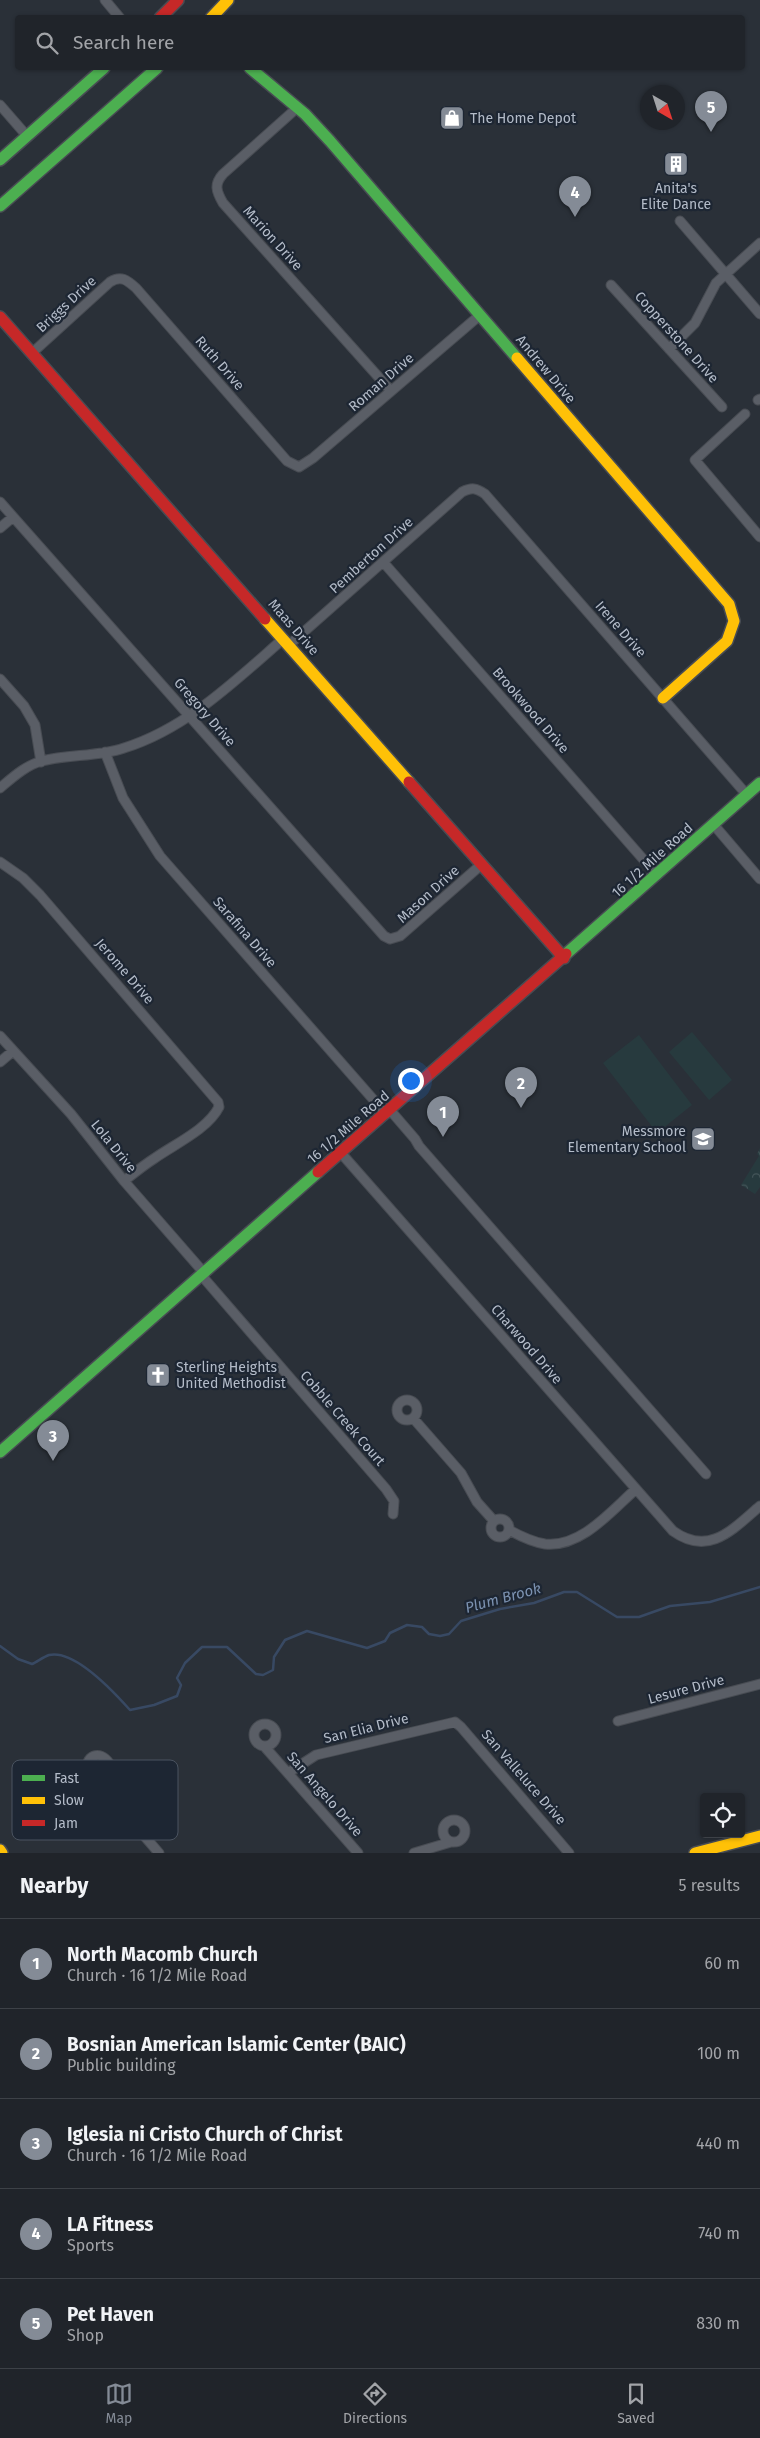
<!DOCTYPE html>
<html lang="en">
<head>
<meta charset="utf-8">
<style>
  body { margin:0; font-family:"Fira Sans",sans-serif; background:#282c32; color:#f1f3f6 }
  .controls { position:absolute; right:15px; bottom:15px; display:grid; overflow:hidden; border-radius:5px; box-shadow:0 1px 4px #0004 }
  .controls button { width:45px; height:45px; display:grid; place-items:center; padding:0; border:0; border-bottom:1px solid #3d4147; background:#20242a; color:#f1f3f6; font:25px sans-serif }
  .compass { position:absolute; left:640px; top:85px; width:45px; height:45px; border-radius:50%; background:#20242a; box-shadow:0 1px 4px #0004; rotate:141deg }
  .you { position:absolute; left:410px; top:1080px; width:18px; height:18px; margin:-12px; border:4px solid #fff; border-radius:50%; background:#1a73e8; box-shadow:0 0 0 8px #1a73e833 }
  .badge { display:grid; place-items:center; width:32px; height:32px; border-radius:50%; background:#848b96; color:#fff; font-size:16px; font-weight:700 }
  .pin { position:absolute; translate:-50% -41px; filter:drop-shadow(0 1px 2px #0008) }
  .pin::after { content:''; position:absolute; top:26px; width:18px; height:15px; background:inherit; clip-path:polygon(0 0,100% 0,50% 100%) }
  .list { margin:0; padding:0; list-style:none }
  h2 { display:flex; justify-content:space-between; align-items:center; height:65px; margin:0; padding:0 20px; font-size:21px }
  h2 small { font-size:16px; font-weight:400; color:#a2a4a8 }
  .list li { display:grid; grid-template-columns:32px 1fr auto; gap:15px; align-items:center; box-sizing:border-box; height:90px; padding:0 20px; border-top:1px solid #3d4147 }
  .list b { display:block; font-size:19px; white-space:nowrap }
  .list p { margin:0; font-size:16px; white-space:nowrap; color:#a2a4a8 }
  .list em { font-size:16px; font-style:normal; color:#a2a4a8 }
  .icon { flex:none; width:28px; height:28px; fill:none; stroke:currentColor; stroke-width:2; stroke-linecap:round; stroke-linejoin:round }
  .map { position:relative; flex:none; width:760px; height:1853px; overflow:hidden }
  .search { position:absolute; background:#20242a; box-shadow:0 1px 4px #0004; left:15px; right:15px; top:15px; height:55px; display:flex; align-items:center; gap:12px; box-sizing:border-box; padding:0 18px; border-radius:5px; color:#a2a4a8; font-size:19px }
  .sheet { height:515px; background:#20242a }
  nav { display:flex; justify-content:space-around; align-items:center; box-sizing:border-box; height:70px; border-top:1px solid #3d4147; background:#20242a; font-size:14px; color:#a2a4a8 }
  nav a { display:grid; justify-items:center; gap:2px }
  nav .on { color:#848b96 }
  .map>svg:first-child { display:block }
  .park { fill:url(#park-crowns) }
  .garden { fill:#273a3e }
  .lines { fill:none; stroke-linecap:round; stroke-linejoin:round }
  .stream { stroke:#384963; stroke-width:2.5 }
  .street-casing { stroke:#484c53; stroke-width:11 }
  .fast-casing { stroke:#484c53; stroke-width:14 }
  .slow-casing { stroke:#484c53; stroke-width:14 }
  .jam-casing { stroke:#484c53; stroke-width:14 }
  .street { stroke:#5a5e66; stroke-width:9 }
  .fast { stroke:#4caf50; stroke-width:11 }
  .slow { stroke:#ffc107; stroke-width:11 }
  .jam { stroke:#c62828; stroke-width:11 }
  .labels { text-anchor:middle; stroke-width:4.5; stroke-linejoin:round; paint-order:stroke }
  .poi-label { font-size:14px; fill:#b4bcc9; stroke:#1d2633; text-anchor:start }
  .street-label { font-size:14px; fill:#b4bcc9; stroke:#1d2633 }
  .water-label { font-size:15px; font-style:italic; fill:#7c92b1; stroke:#1d2633 }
  .key { fill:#1d2633; stroke:#4a5360; stroke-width:1 }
  .key-label { font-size:14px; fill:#b4bcc9 }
</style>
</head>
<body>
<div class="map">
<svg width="760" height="1853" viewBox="0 0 760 1853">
  <defs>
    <pattern id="park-crowns" width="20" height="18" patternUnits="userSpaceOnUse" patternTransform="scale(1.25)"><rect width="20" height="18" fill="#273a3e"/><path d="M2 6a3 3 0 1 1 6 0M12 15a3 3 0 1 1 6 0" fill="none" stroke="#445559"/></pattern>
  </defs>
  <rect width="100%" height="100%" fill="#2a3038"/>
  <path class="park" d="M 760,1148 L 760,1187 L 755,1194 L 741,1185 L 759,1156 L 757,1154 Z"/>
  <path class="garden" d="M 692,1032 L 732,1080 L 709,1100 L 669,1052 Z
    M 639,1035 L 692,1105 L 657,1133 L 603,1063 Z"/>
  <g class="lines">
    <path class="stream" d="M 0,1646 L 18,1659 L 32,1664 C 37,1662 43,1657 49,1655 C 75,1649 114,1692 130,1710 L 154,1705 L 177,1696 L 181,1685 L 177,1678 L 185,1663 L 202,1647 L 227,1647 L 256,1674 L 263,1675 L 273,1670 L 274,1657 L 285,1640 L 307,1631 L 367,1648 L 385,1641 L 390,1633 L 407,1625 L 422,1627 L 429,1634 L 440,1636 L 449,1634 L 461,1621 L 500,1609 L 534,1603 L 564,1592 L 577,1592 L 617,1617 L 639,1617 L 670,1606 L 710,1602 L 760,1587"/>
    <defs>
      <path id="street" d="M 105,0 L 120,18
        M 0,105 L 27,136
        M 298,107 L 223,174 C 214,184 216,191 223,203 L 391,391
        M 680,221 L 760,314
        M 611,285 L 722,407
        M 669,349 L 695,323 L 716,283 L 760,243
        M 32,353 L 110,282 C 121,275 127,280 136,288 L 287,461 L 299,467 L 313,458 L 480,315
        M 758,400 L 760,399
        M 745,414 L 695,460 L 760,537
        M 0,502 L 384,936 L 390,939 L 400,936 L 482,864
        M 0,528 L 13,517
        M 384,563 L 657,875
        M 289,645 L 462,492 C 472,487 476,488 485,494 L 747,795
        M 0,679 L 24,706 L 35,725 L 41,762
        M 105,752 L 123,798 L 160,856 L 386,1114
        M 0,788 C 12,778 26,765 42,761 C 69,754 98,757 124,748 C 186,729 236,680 283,639
        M 714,825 L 760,879
        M 0,862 L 23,878 L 40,895 L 218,1102 L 219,1107 C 208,1129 175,1144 155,1158 C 144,1165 134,1173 124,1181
        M 0,1036 L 71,1114 L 124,1181 L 205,1274
        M 0,1062 L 13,1051
        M 390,1110 L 415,1139 L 419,1146 L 706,1474
        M 341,1153 L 673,1531 C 709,1557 733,1529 760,1506
        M 202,1276 L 386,1489 L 394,1501 L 393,1514
        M397 1410a10 10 0 1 1 20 0a10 10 0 1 1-20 0Z
        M 413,1418 L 461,1473 L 477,1502 L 494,1521
        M491 1528a9 9 0 1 1 18 0a9 9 0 1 1-18 0Z
        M 509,1530 C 520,1536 532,1542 545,1544 C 581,1548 611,1511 636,1489
        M 618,1721 L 760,1684
        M254 1735a11 11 0 1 1 22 0a11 11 0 1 1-22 0Z
        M 264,1746 L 358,1853
        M 288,1773 L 316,1755 L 455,1722 L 461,1727 L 569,1853
        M 93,1777 L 100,1777 L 107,1773 L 109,1763 C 100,1749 84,1756 88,1771 L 159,1853
        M443 1831a11 11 0 1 1 22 0a11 11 0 1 1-22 0Z
        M 414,1853 L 451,1842"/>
      <path id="fast" d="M 250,68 L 305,114 L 330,141 L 517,358
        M 0,160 L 104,68
        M 0,206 L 157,68
        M 566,954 L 760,783
        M 0,1452 L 318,1172"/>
      <path id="slow" d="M 211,18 L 228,0
        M 517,358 L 729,604 L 734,621 L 727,641 L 663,698
        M 265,619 L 409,782
        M 0,1850 L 2,1853
        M 695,1853 L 760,1836"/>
      <path id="jam" d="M 160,18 L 178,0
        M 0,317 L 265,619
        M 409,782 L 564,958
        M 318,1172 L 566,954"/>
    </defs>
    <use href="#street" class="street-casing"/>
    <use href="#fast" class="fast-casing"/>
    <use href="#slow" class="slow-casing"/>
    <use href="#jam" class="jam-casing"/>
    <use href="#street" class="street"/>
    <use href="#fast" class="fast"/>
    <use href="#slow" class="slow"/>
    <use href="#jam" class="jam"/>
  </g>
  <defs>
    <symbol id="shop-square" viewBox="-11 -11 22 22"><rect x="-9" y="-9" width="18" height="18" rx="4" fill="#848b96" stroke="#1d2633"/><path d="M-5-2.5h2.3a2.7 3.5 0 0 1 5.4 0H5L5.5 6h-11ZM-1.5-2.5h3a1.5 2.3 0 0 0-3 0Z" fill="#fff"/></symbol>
    <symbol id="building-square" viewBox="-11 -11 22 22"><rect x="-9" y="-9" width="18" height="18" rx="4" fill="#848b96" stroke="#1d2633"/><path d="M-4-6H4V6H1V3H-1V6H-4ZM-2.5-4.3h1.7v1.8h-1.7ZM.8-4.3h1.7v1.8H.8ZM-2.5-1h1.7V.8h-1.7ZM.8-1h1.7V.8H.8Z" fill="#fff"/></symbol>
    <symbol id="school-square" viewBox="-11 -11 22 22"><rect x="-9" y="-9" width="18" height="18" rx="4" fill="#848b96" stroke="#1d2633"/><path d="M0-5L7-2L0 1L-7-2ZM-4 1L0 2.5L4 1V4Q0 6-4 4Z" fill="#fff"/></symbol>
    <symbol id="church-square" viewBox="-11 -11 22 22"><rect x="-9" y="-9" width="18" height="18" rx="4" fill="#848b96" stroke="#1d2633"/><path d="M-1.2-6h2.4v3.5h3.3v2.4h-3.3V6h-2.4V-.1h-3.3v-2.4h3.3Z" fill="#fff"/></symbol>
  </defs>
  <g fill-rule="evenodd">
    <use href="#shop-square" x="438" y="104" width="28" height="28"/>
    <use href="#building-square" x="662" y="150" width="28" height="28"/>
    <use href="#school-square" x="689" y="1125" width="28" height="28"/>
    <use href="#church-square" x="144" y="1361" width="28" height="28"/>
  </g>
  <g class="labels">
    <g class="poi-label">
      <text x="470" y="123">The Home Depot</text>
      <text x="676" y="193" text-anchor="middle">Anita's<tspan x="676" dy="16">Elite Dance</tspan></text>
      <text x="686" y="1136" text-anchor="end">Messmore<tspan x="686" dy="16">Elementary School</tspan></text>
      <text x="176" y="1372">Sterling Heights<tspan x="176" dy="16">United Methodist</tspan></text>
    </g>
    <g class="street-label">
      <text transform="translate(273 238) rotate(48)" y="5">Marion Drive</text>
      <text transform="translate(66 304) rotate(-43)" y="5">Briggs Drive</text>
      <text transform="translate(677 337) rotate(48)" y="5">Copperstone Drive</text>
      <text transform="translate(220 363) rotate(49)" y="5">Ruth Drive</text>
      <text transform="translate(546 369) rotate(50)" y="5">Andrew Drive</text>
      <text transform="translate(381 382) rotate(-41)" y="5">Roman Drive</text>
      <text transform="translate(371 555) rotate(-42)" y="5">Pemberton Drive</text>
      <text transform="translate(294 627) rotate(49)" y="5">Maas Drive</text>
      <text transform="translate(621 629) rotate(49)" y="5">Irene Drive</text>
      <text transform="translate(531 710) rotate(49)" y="5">Brookwood Drive</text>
      <text transform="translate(205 712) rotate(49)" y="5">Gregory Drive</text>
      <text transform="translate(652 860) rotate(-42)" y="5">16 1/2 Mile Road</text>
      <text transform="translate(428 894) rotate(-42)" y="5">Mason Drive</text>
      <text transform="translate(245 932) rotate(49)" y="5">Sarafina Drive</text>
      <text transform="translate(125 971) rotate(49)" y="5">Jerome Drive</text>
      <text transform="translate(348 1127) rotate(-41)" y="5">16 1/2 Mile Road</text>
      <text transform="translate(114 1146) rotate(51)" y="5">Lola Drive</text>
      <text transform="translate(527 1344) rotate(49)" y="5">Charwood Drive</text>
      <text transform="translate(343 1418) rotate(49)" y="5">Cobble Creek Court</text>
      <text transform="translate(686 1689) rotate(-15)" y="5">Lesure Drive</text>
      <text transform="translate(366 1728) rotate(-14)" y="5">San Elia Drive</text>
      <text transform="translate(524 1777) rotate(49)" y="5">San Valleluce Drive</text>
      <text transform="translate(325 1794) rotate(49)" y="5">San Angelo Drive</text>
    </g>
    <g class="water-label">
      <text transform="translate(503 1598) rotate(-15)" y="5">Plum Brook</text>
    </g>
  </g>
  <rect x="12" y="1760" width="166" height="80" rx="8" class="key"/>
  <rect x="22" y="1775" width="23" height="6" fill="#4caf50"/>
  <rect x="22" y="1797" width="23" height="7" fill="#ffc107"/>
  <rect x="22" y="1820" width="23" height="6" fill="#c62828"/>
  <g class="key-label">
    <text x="54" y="1783">Fast</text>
    <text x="54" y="1805">Slow</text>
    <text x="54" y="1828">Jam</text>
  </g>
</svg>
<div class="controls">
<button><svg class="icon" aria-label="locate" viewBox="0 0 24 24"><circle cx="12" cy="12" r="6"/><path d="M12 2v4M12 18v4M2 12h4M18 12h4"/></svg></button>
</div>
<svg class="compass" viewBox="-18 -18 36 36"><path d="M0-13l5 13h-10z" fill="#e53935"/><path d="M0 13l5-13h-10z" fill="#a2a4a8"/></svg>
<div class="you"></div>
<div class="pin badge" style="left:443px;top:1137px">1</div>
<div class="pin badge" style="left:521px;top:1108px">2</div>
<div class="pin badge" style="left:53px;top:1461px">3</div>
<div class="pin badge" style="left:575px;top:217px">4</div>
<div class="pin badge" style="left:711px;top:132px">5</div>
<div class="search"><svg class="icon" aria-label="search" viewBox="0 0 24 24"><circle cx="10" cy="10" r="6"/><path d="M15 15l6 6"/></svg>Search here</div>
</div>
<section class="sheet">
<h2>Nearby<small>5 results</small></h2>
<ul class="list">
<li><span class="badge">1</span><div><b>North Macomb Church</b><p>Church · 16 1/2 Mile Road</p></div><em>60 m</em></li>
<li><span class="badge">2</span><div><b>Bosnian American Islamic Center (BAIC)</b><p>Public building</p></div><em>100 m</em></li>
<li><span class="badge">3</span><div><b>Iglesia ni Cristo Church of Christ</b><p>Church · 16 1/2 Mile Road</p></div><em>440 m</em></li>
<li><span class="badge">4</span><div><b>LA Fitness</b><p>Sports</p></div><em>740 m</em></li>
<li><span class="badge">5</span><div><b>Pet Haven</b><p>Shop</p></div><em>830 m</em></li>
</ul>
</section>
<nav>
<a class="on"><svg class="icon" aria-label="map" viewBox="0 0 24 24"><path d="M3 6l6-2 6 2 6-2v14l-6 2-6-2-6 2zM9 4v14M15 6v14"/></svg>Map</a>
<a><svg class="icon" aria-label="directions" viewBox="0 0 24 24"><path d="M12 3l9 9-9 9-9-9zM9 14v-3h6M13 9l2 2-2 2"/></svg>Directions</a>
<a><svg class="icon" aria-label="saved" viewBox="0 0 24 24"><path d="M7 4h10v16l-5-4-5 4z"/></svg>Saved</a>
</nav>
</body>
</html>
